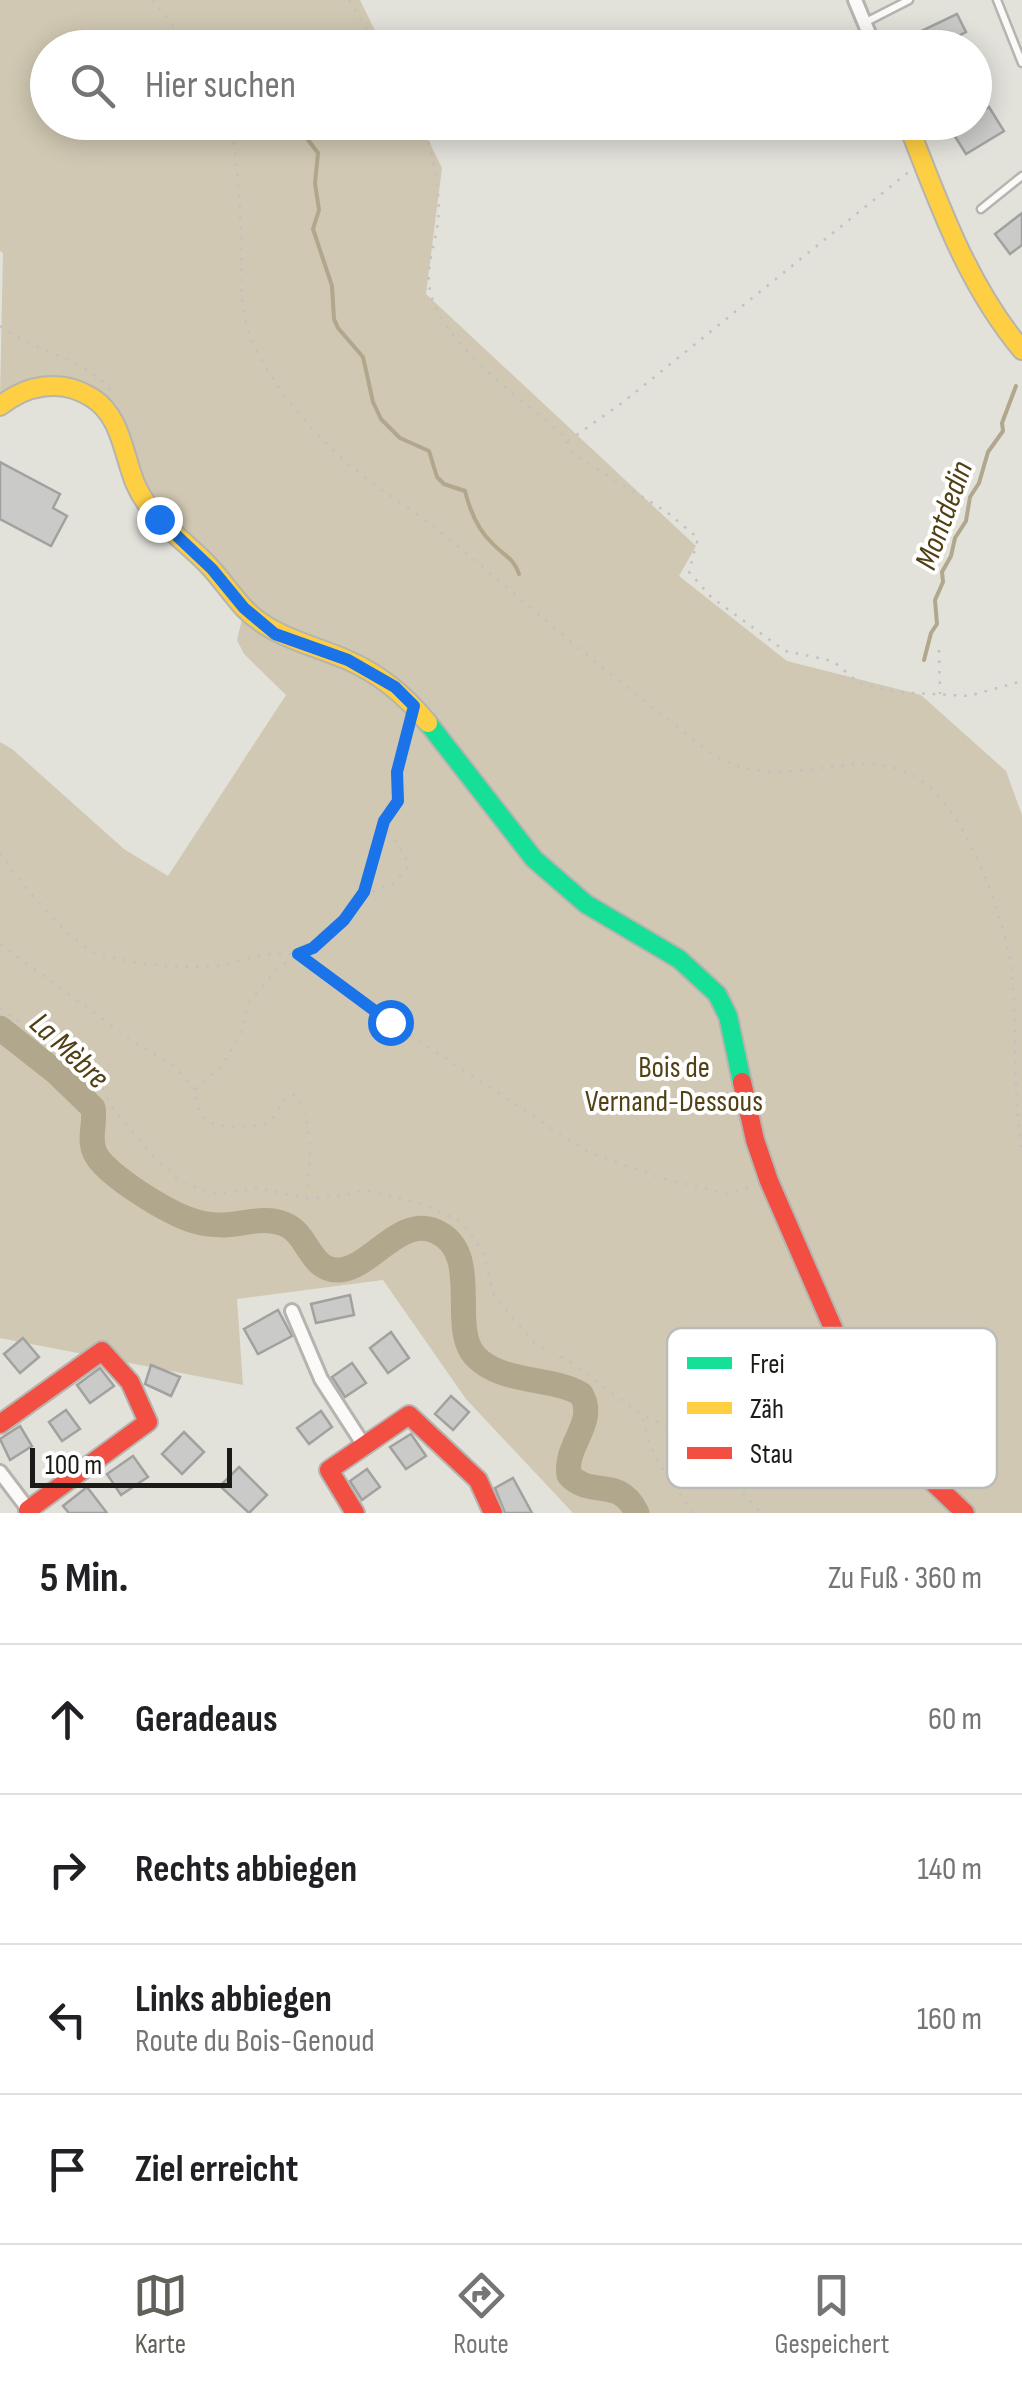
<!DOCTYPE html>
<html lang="de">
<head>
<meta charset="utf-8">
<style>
  body { margin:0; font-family:"Sofia Sans Condensed",sans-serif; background:#f2f2f2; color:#202124 }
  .scale { position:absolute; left:30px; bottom:25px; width:202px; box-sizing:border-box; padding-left:10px; border:5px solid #1c1b17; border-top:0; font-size:28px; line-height:35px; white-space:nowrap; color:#1c1b17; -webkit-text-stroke:8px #fff; paint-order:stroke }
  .stop { position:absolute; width:30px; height:30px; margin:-22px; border:8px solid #1a73e8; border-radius:50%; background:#fff }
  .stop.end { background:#1a73e8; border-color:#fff; box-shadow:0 2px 10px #0008 }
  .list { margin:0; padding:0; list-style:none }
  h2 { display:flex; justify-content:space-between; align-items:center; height:130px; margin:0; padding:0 40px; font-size:42px }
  h2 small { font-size:32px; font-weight:400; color:#757577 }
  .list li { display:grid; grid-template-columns:65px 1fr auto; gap:30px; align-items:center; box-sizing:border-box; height:150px; padding:0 40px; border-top:2px solid #e0e0e0 }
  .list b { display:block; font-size:38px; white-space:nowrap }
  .list p { margin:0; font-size:32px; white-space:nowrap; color:#757577 }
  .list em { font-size:32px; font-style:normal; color:#757577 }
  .icon { flex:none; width:55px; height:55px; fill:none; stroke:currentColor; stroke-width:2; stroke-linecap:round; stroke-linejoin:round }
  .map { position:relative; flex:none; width:1022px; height:1513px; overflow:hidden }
  .search { position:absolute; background:#fff; box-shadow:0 5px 25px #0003; left:30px; right:30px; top:30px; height:110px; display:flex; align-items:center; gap:25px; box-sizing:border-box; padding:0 35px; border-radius:55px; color:#757577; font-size:38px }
  .sheet { height:730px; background:#fff }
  nav { display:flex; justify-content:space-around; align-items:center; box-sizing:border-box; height:140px; border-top:2px solid #e0e0e0; background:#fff; font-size:28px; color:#757577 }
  nav a { display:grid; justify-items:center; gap:5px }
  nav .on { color:#61605b }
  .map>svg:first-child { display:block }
  .green { fill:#d0c8b2 }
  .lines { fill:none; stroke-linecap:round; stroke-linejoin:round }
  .stream { stroke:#b1a78c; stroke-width:4 }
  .river { stroke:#b1a78c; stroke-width:25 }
  .building { fill:#cacac9; stroke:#a1a2a0; stroke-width:2.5 }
  .lane-casing { stroke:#b5b4af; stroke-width:11 }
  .street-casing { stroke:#b5b4af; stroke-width:18 }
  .fast-casing { stroke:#b5b4af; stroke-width:22 }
  .slow-casing { stroke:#b5b4af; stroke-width:22 }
  .jam-casing { stroke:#b5b4af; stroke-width:22 }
  .path { stroke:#c2c1bf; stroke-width:2.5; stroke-dasharray:2.5 8; stroke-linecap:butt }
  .lane { stroke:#fbfaf9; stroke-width:6 }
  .street { stroke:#fbfaf9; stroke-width:12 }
  .fast { stroke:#16e098; stroke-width:18 }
  .slow { stroke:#ffcf43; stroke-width:18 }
  .jam { stroke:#f24e42; stroke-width:18 }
  .route { stroke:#1a73e8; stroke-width:12 }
  .labels { text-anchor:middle; stroke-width:8; stroke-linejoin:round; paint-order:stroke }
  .park-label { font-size:30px; fill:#524113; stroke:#fff }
  .water-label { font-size:32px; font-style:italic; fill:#514013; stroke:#fff }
  .key { fill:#fff; stroke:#bbbbb9; stroke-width:2.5 }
  .key-label { font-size:28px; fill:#1c1b17 }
</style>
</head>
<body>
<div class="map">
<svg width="1022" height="1513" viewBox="0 0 1022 1513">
  <rect width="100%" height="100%" fill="#e2e1da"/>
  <path class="green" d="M 0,0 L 360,0 L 383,47 L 48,48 L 48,122 L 420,123 L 442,168 L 426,294 L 696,546 L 679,576 L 787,661 L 921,695 L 1006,771 L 1022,815 L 1022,1513 L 573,1513 L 466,1399 L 383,1280 L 237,1299 L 243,1385 L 0,1338 L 0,742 L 12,749 L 124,849 L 168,876 L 286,695 L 244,654 L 237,640 L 246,602 L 146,494 L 130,452 L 76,384 L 0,399 L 3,253 L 0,251 Z"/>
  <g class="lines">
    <path class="stream" d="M 305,136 L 318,153 L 315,183 L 319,210 L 313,229 L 332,286 L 334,319 L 338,328 L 363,357 L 373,402 L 381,419 L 400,438 L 429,451 L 437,477 L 444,484 L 465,491 C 470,511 477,529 492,543 C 503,555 514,558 519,574
      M 924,660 L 931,633 L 937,624 L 935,600 L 943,582 L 942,572 L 951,556 L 955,538 L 966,521 L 970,497 L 979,483 L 988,452 L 1003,431 L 1002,423 L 1016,386"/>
    <path class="river" d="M 0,1028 L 57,1073 L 93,1108 C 96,1123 88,1138 95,1153 C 105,1175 170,1214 194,1221 C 203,1224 214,1225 224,1225 C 244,1224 265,1216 284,1224 C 309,1233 309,1272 340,1270 C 372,1267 399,1216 435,1231 C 484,1252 448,1326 475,1356 C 501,1384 550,1376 581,1394 C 598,1422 564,1445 569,1475 C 591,1499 619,1475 637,1513"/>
  </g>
  <path class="building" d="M 957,14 L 966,32 L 935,48 L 924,48 L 917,33 Z
    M 989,107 L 1004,131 L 966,154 L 951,130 L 963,122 L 974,122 L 974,116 Z
    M 1022,213 L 1022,245 L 1010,254 L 995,234 Z
    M 0,462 L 60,494 L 53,508 L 67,516 L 51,546 L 0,519 Z
    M 350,1295 L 354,1315 L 316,1323 L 311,1304 Z
    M 278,1310 L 292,1336 L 258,1354 L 244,1329 Z
    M 391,1332 L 409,1358 L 388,1373 L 370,1348 Z
    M 23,1338 L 39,1357 L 20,1373 L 4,1354 Z
    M 352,1363 L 366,1383 L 345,1397 L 332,1377 Z
    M 151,1365 L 180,1377 L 171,1396 L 145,1384 Z
    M 100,1368 L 114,1386 L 90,1403 L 77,1385 Z
    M 451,1396 L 469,1412 L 453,1430 L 435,1414 Z
    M 66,1410 L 80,1429 L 62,1441 L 49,1422 Z
    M 321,1411 L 332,1427 L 309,1444 L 297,1428 Z
    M 20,1426 L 32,1446 L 10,1460 L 0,1439 Z
    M 184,1432 L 204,1452 L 182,1474 L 162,1454 Z
    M 411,1434 L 426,1456 L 406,1469 L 390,1447 Z
    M 133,1456 L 148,1477 L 121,1495 L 107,1474 Z
    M 239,1467 L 267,1495 L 249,1513 L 220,1486 Z
    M 367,1469 L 380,1487 L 362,1500 L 350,1481 Z
    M 513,1478 L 532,1513 L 505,1513 L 495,1488 Z
    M 87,1487 L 107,1513 L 69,1513 L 63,1506 Z"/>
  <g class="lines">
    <defs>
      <path id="lane" d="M 997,0 L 1022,63
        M 866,22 L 909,0
        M 981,209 L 1022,176"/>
      <path id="street" d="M 855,0 L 875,48
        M 292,1311 L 321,1379 L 363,1444
        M 0,1472 L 31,1513"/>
      <path id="fast" d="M 428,723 L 534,859 L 586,904 L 679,959 L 717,994 L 728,1016 L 742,1082"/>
      <path id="slow" d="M 907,122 C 939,203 966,283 1022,350
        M 0,406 C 26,385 61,378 91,397 C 121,415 123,453 135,483 C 150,519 185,540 210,567 C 222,580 232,595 244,608 C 272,637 310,644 345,659 C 379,673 405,695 428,723"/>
      <path id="jam" d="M 742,1082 L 755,1140 L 769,1181 L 867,1406 L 899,1450 L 965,1513
        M 0,1424 L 102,1351 L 130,1382 L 148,1422 L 28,1510
        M 355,1513 L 329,1470 L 409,1415 L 478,1480 L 493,1513"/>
    </defs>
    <use href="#lane" class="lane-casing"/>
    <use href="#street" class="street-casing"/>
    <use href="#fast" class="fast-casing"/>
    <use href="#slow" class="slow-casing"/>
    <use href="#jam" class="jam-casing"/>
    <path class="path" d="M 152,0 L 192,48
      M 349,0 L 378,48
      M 229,122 C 238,161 240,203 241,243 C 241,273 239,304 249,333 C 266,377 299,416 332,449 C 363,479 400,501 434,527 C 513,590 587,659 668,719 C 688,735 712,758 737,766 C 818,790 890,723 952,813 C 977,849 1003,917 1010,960 C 1019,1023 1011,1085 1022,1149
      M 423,122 C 432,155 441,188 438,221 C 436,241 427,263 429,283 C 433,339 523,400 564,436 L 572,453 L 668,513 L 698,538 L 689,572 L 711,597 L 785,651 L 833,661 L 859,683 L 895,692 L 969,696 L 1022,681
      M 0,326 C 30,350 89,360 110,390
      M 568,441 L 622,403 L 911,170
      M 939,650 L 940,694
      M 0,853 L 22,884 L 66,932 L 92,952 L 137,963 L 174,967 L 214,967 L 266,954 L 297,954 L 390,1022 L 588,1152 L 661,1178 L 727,1194 L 753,1186
      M 356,905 L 375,890 L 392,885 L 408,868 L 405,856 L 384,824
      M 0,944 L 137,1044 L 174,1065 L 194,1089
      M 0,1008 L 39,1036 L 62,1040 L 79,1049 L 91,1064 L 112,1107 L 154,1157 L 182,1183 L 217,1194 L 261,1188 L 306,1199 L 347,1195 L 364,1190 L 420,1203 L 462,1222 L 483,1252 L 494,1296 L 534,1343 L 569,1361 L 643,1416 C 648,1456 672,1481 693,1513
      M 306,1197 C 311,1172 314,1113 294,1095 L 285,1098 C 281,1107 275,1119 265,1123 C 250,1128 211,1130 201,1115 C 198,1109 197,1097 195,1090 L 222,1065 L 240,1036 L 249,1002 L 275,971 L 297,954 L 313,948 L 343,920 L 364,892 L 384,821 L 397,801 L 397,772 L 409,722
      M 646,1417 L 694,1438 L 761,1513"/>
    <use href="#lane" class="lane"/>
    <use href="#street" class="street"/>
    <use href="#fast" class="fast"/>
    <use href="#slow" class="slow"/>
    <use href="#jam" class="jam"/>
  </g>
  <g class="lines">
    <path class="route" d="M 159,519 L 212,569 L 244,608 L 275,634 L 348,660 L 395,687 L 414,706 L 397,772 L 398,801 L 384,821 L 364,892 L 344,920 L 313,948 L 298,954 L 390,1022"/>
  </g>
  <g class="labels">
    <g class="park-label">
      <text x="674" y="1077">Bois de<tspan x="674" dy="34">Vernand-Dessous</tspan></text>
    </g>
    <g class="water-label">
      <text transform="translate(943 515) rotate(-70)" y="11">Montdedin</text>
      <text transform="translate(70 1050) rotate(43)" y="11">La Mèbre</text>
    </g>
  </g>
  <rect x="667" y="1328" width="330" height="160" rx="15" class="key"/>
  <rect x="687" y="1357" width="45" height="12" fill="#16e098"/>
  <rect x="687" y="1402" width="45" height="12" fill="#ffcf43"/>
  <rect x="687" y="1447" width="45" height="12" fill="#f24e42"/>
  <g class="key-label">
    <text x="750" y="1373">Frei</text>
    <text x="750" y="1418">Zäh</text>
    <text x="750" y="1463">Stau</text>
  </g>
</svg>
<div class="scale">100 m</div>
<div class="stop" style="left:390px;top:1022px"></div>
<div class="stop end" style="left:159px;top:519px"></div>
<div class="search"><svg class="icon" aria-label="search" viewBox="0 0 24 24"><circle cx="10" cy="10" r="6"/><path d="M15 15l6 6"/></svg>Hier suchen</div>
</div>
<section class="sheet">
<h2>5 Min.<small>Zu Fuß · 360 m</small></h2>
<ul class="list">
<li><svg class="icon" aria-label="ahead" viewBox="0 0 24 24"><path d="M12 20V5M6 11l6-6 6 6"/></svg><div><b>Geradeaus</b></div><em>60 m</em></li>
<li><svg class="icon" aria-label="right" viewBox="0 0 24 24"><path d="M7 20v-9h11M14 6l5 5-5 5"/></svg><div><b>Rechts abbiegen</b></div><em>140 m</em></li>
<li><svg class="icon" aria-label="left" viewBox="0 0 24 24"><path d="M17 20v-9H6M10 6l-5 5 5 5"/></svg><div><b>Links abbiegen</b><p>Route du Bois-Genoud</p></div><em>160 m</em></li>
<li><svg class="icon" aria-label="arrive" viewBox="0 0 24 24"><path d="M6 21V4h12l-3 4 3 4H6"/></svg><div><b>Ziel erreicht</b></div></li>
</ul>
</section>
<nav>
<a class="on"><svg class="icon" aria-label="map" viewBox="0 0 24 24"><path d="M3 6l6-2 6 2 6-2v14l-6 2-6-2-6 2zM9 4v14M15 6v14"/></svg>Karte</a>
<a><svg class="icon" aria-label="directions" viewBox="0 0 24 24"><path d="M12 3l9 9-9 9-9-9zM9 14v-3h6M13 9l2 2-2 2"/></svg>Route</a>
<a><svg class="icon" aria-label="saved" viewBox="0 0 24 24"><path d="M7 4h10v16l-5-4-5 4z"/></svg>Gespeichert</a>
</nav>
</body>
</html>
